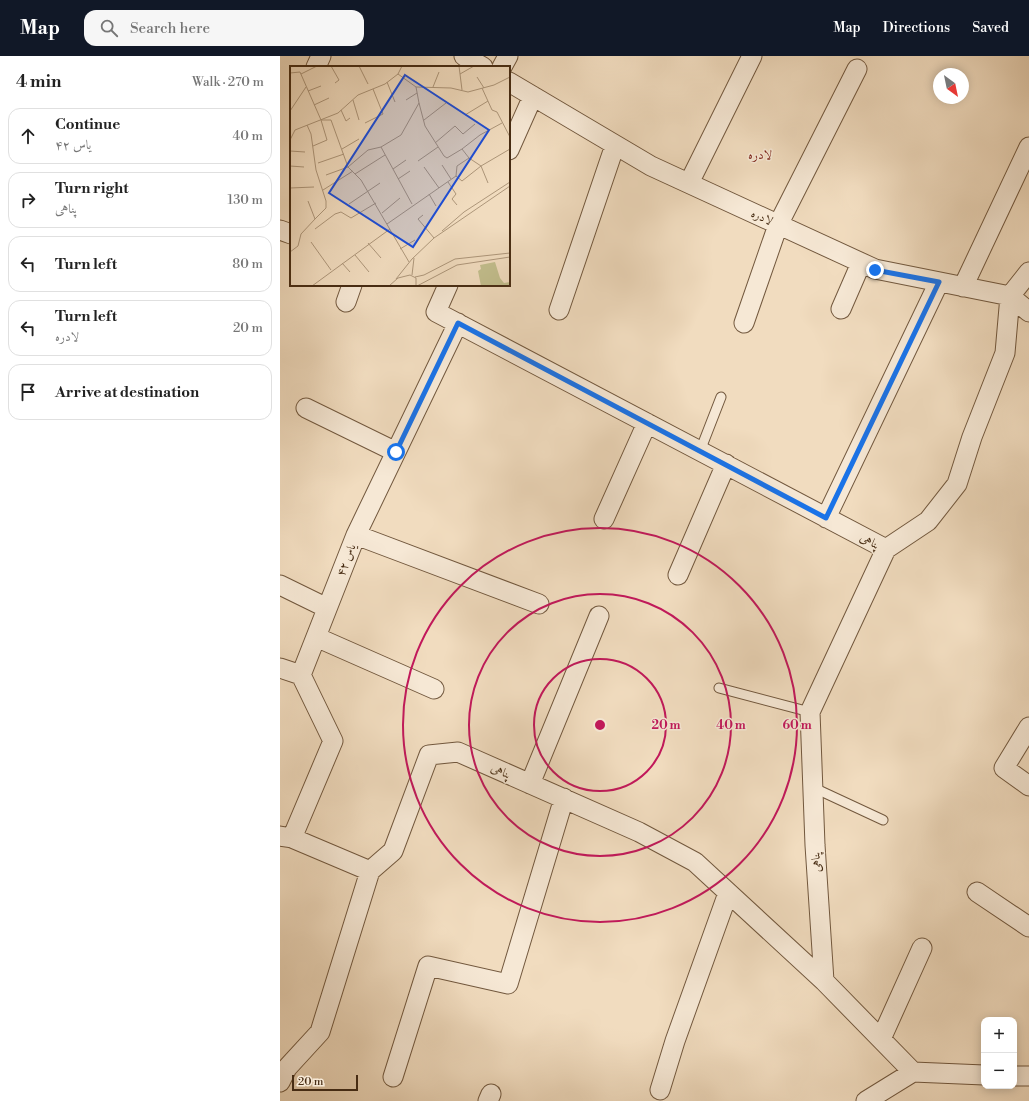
<!DOCTYPE html>
<html lang="en">
<head>
<meta charset="utf-8">
<style>
  body { margin:0; font-family:"Libre Bodoni",Amiri,serif; background:#f6f6f6; color:#222 }
  .controls { position:absolute; right:12px; bottom:12px; display:grid; overflow:hidden; border-radius:8px; box-shadow:0 2px 10px #0003 }
  .controls button { width:36px; height:36px; display:grid; place-items:center; padding:0; border:0; border-bottom:1px solid #e0e0e0; background:#fff; color:#222; font:20px sans-serif }
  .compass { position:absolute; left:653px; top:12px; width:36px; height:36px; border-radius:50%; background:#fff; box-shadow:0 2px 10px #0003; rotate:147deg }
  .scale { position:absolute; left:12px; bottom:10px; width:66px; box-sizing:border-box; padding-left:4px; border:2px solid #472c13; border-top:0; font-size:11px; line-height:14px; white-space:nowrap; color:#472c13; -webkit-text-stroke:3px #f6e8d5; paint-order:stroke }
  .stop { position:absolute; width:12px; height:12px; margin:-9px; border:3px solid #1a73e8; border-radius:50%; background:#fff }
  .stop.end { background:#1a73e8; border-color:#fff; box-shadow:0 1px 4px #0008 }
  .list { margin:0; padding:0; list-style:none }
  h2 { display:flex; justify-content:space-between; align-items:center; height:52px; margin:0; padding:0 16px; font-size:17px }
  h2 small { font-size:13px; font-weight:400; color:#767676 }
  .list li { display:grid; grid-template-columns:26px 1fr auto; gap:12px; align-items:center; box-sizing:border-box; height:56px; margin:0 8px 8px; padding:0 8px; border:1px solid #e0e0e0; border-radius:12px }
  .list b { display:block; font-size:15px; white-space:nowrap }
  .list p { margin:0; font-size:13px; white-space:nowrap; color:#767676 }
  .list em { font-size:13px; font-style:normal; color:#767676 }
  .icon { flex:none; width:22px; height:22px; fill:none; stroke:currentColor; stroke-width:2; stroke-linecap:round; stroke-linejoin:round }
  .map { position:relative; flex:none; width:749px; height:1045px; overflow:hidden }
  header { display:flex; align-items:center; gap:24px; box-sizing:border-box; height:56px; padding:0 20px; background:#111827; color:#fff }
  header strong { font-size:19px }
  nav { display:flex; gap:22px; margin-inline-start:auto; font-size:14px }
  .search { width:280px; height:36px; background:#f6f6f6; display:flex; align-items:center; gap:10px; box-sizing:border-box; padding:0 14px; border-radius:12px; color:#767676; font-size:15px }
  main { display:flex }
  aside { flex:1; background:#fff }
  .map>svg:first-child { display:block }
  .lines { fill:none; stroke-linecap:round; stroke-linejoin:round }
  .lane-casing { stroke:#72583e; stroke-width:11 }
  .street-casing { stroke:#72583e; stroke-width:21 }
  .lane { stroke:#f6e8d5; stroke-width:9 }
  .street { stroke:#f6e8d5; stroke-width:19 }
  .route { stroke:#1a73e8; stroke-width:5 }
  .ring { fill:none; stroke:#c2185b; stroke-width:2 }
  .labels { text-anchor:middle; stroke-width:3; stroke-linejoin:round; paint-order:stroke }
  .street-label { font-size:12px; fill:#472c13; stroke:#f6e8d5 }
  .neighbourhood-label { font-size:13px; fill:#7a1f14; stroke:#f6e8d5 }
  .inset-road { fill:none; stroke:#ad967a; stroke-width:1 }
  .view { fill:#1d4ed8; fill-opacity:0.15; stroke:#1d4ed8; stroke-width:2 }
  .inset-edge { fill:none; stroke:#472c13; stroke-width:2 }
  .centre { fill:#c2185b; stroke:#f6e8d5; stroke-width:2 }
  .ring-label { font-size:12px; text-anchor:middle; font-weight:bold; fill:#c2185b; stroke:#f6e8d5; stroke-width:3; stroke-linejoin:round; paint-order:stroke }
</style>
</head>
<body>
<header>
<strong>Map</strong>
<div class="search"><svg class="icon" aria-label="search" viewBox="0 0 24 24"><circle cx="10" cy="10" r="6"/><path d="M15 15l6 6"/></svg>Search here</div>
<nav><a>Map</a><a>Directions</a><a>Saved</a></nav>
</header>
<main>
<aside>
<h2>4 min<small>Walk · 270 m</small></h2>
<ul class="list">
<li><svg class="icon" aria-label="ahead" viewBox="0 0 24 24"><path d="M12 20V5M6 11l6-6 6 6"/></svg><div><b>Continue</b><p>یاس ۴۲</p></div><em>40 m</em></li>
<li><svg class="icon" aria-label="right" viewBox="0 0 24 24"><path d="M7 20v-9h11M14 6l5 5-5 5"/></svg><div><b>Turn right</b><p>پناهی</p></div><em>130 m</em></li>
<li><svg class="icon" aria-label="left" viewBox="0 0 24 24"><path d="M17 20v-9H6M10 6l-5 5 5 5"/></svg><div><b>Turn left</b></div><em>80 m</em></li>
<li><svg class="icon" aria-label="left" viewBox="0 0 24 24"><path d="M17 20v-9H6M10 6l-5 5 5 5"/></svg><div><b>Turn left</b><p>لادره</p></div><em>20 m</em></li>
<li><svg class="icon" aria-label="arrive" viewBox="0 0 24 24"><path d="M6 21V4h12l-3 4 3 4H6"/></svg><div><b>Arrive at destination</b></div></li>
</ul>
</aside>
<div class="map">
<svg width="749" height="1045" viewBox="0 0 749 1045">
  <rect width="100%" height="100%" fill="#f1dcbf"/>
  <filter id="stains"><feTurbulence type="fractalNoise" baseFrequency=".005" numOctaves="4"/><feColorMatrix values="0 0 0 0 .2 0 0 0 0 .09 0 0 0 0 .02 0 0 0 .5 -.17"/></filter>
  <radialGradient id="worn" r=".72"><stop offset=".6" stop-color="#630" stop-opacity="0"/><stop offset="1" stop-color="#630" stop-opacity=".3"/></radialGradient>
  <g class="lines">
    <defs>
      <path id="lane" d="M 420,395 L 441,341
        M 439,632 L 530,656
        M 532,731 L 603,764"/>
      <path id="street" d="M 184,0 L 203,11
        M 36,11 L 41,0
        M 222,11 L 228,0
        M 229,26 L 371,110 L 595,213 L 730,240 L 749,256
        M 229,94 L 253,40
        M 409,127 L 472,0
        M 0,174 L 11,178
        M 168,229 L 156,256 L 606,493 L 530,656 L 535,789 L 544,925 L 633,1016 L 704,1019
        M 683,231 L 749,91
        M 66,246 L 72,229
        M 561,253 L 581,207
        M 279,254 L 335,89
        M 464,267 L 498,169 L 577,13
        M 26,352 L 116,396
        M 546,462 L 659,226
        M 324,463 L 367,367
        M 76,479 L 259,548
        M 606,493 L 648,465 L 677,428 L 692,381 L 725,297 L 730,240 L 749,216
        M 398,519 L 446,408
        M 0,529 L 47,552
        M 36,581 L 154,633
        M 0,612 L 21,619
        M 749,671 L 724,712 L 749,730
        M 250,728 L 319,560
        M 0,780 L 12,782 L 53,685 L 21,619 L 76,479 L 178,267
        M 12,782 L 90,815 L 113,795 L 149,699 L 178,696 L 359,776 L 415,806 L 544,925
        M 697,836 L 749,871
        M 601,983 L 642,892
        M 734,1020 L 749,1020
        M 113,1021 L 148,910 L 228,928 L 284,742
        M 0,1026 L 7,1012 L 40,976 L 90,815
        M 380,1034 L 395,985 L 448,837
        M 208,1045 L 211,1038
        M 586,1045 L 633,1016"/>
    </defs>
    <use href="#lane" class="lane-casing"/>
    <use href="#street" class="street-casing"/>
    <use href="#lane" class="lane"/>
    <use href="#street" class="street"/>
  </g>
  <g class="lines">
    <path class="route" d="M 116,396 L 178,267 L 546,462 L 659,226 L 595,214"/>
  </g>
  <g class="ring">
    <circle cx="320" cy="669" r="66"/>
    <circle cx="320" cy="669" r="131"/>
    <circle cx="320" cy="669" r="197"/>
  </g>
  <g class="labels">
    <g class="street-label">
      <text transform="translate(482 161) rotate(25)" y="4">لادره</text>
      <text transform="translate(590 485) rotate(28)" y="4">پناهی</text>
      <text transform="translate(66 504) rotate(-69)" y="4">یاس ۴۲</text>
      <text transform="translate(221 715) rotate(24)" y="4">پناهی</text>
      <text transform="translate(536 806) rotate(-94)" y="4">پناهی</text>
    </g>
    <g class="neighbourhood-label">
      <text x="480" y="103">لادره</text>
    </g>
  </g>
  <g transform="translate(10 10)">
    <rect width="220" height="220" fill="#f1dcbf"/>
    <path d="M 205,196 L 210,212 L 214,217 L 220,216 L 220,220 L 191,220 L 188,205 L 191,203 L 190,199 Z" fill="#c2be8d"/>
    <path class="inset-road" d="M 41,0 L 49,14 L 45,17M 69,0 L 78,18M 112,0 L 108,8 L 126,21 L 129,37 L 111,69 L 91,81 L 122,138M 169,0 L 172,24M 0,7 L 10,6 L 31,54 L 37,74 L 23,80M 11,8 L 27,0M 170,8 L 184,0M 187,11 L 194,22M 97,16 L 105,36M 126,21 L 161,22 L 178,26 L 204,19 L 220,11M 143,21 L 149,6M 192,22 L 202,44 L 207,46 L 220,71M 18,25 L 31,20M 63,34 L 69,54M 116,34 L 127,27M 129,37 L 135,60 L 154,90 L 157,92 L 172,83 L 179,92M 24,39 L 39,32M 51,44 L 56,55 L 60,52M 0,45 L 16,21M 175,49 L 198,35M 31,54 L 41,54 L 58,101 L 71,114 L 119,196M 134,54 L 156,37M 75,57 L 93,48 L 83,23M 17,59 L 21,68 L 26,104 L 36,135 L 36,142 L 25,153 L 18,135M 0,74 L 5,64 L 48,47 L 68,29 L 95,18 L 108,8M 145,77 L 165,60 L 173,68 L 185,58M 52,83 L 69,73M 172,83 L 190,69 L 212,57M 0,85 L 15,86M 128,95 L 148,81M 28,97 L 54,88M 152,99 L 161,113M 0,100 L 14,101M 134,101 L 149,122M 103,103 L 116,94M 65,108 L 95,89M 36,109 L 58,101 L 78,84 L 91,81M 166,110 L 172,115 L 191,100 L 198,117M 108,113 L 120,105M 158,116 L 166,128 L 162,133 L 167,139M 0,122 L 24,121M 33,124 L 63,105M 139,128 L 146,140M 59,138 L 90,117M 92,147 L 110,132M 133,149 L 128,153 L 144,172M 97,158 L 166,110 L 167,100 L 179,92 L 191,100 L 220,83M 25,163 L 45,148 L 51,146 L 61,152 L 86,137M 152,165 L 174,146 L 220,116M 21,176 L 41,204M 78,177 L 91,192M 110,183 L 125,174M 0,186 L 8,180 L 11,168 L 25,153M 65,189 L 79,206M 52,197 L 60,206M 122,209 L 124,192M 125,211 L 134,209 L 165,193 L 220,187M 106,213 L 122,193 L 144,172 L 220,120M 22,220 L 100,163M 99,220 L 108,212 L 120,209 L 126,212 L 126,220M 127,220 L 167,199 L 220,191"/>
    <path class="view" d="M 115,9 L 199,64 L 123,181 L 39,127 Z"/>
    <rect width="220" height="220" class="inset-edge"/>
  </g>
  <circle cx="320" cy="669" r="6" class="centre"/>
  <g class="ring-label">
    <text x="386" y="673">20 m</text>
    <text x="451" y="673">40 m</text>
    <text x="517" y="673">60 m</text>
  </g>
  <rect width="100%" height="100%" filter="url(#stains)"/>
  <rect width="100%" height="100%" fill="url(#worn)"/>
</svg>
<div class="controls">
<button>+</button>
<button>−</button>
</div>
<svg class="compass" viewBox="-18 -18 36 36"><path d="M0-13l5 13h-10z" fill="#e53935"/><path d="M0 13l5-13h-10z" fill="#767676"/></svg>
<div class="scale">20 m</div>
<div class="stop" style="left:116px;top:396px"></div>
<div class="stop end" style="left:595px;top:214px"></div>
</div>
</main>
</body>
</html>
